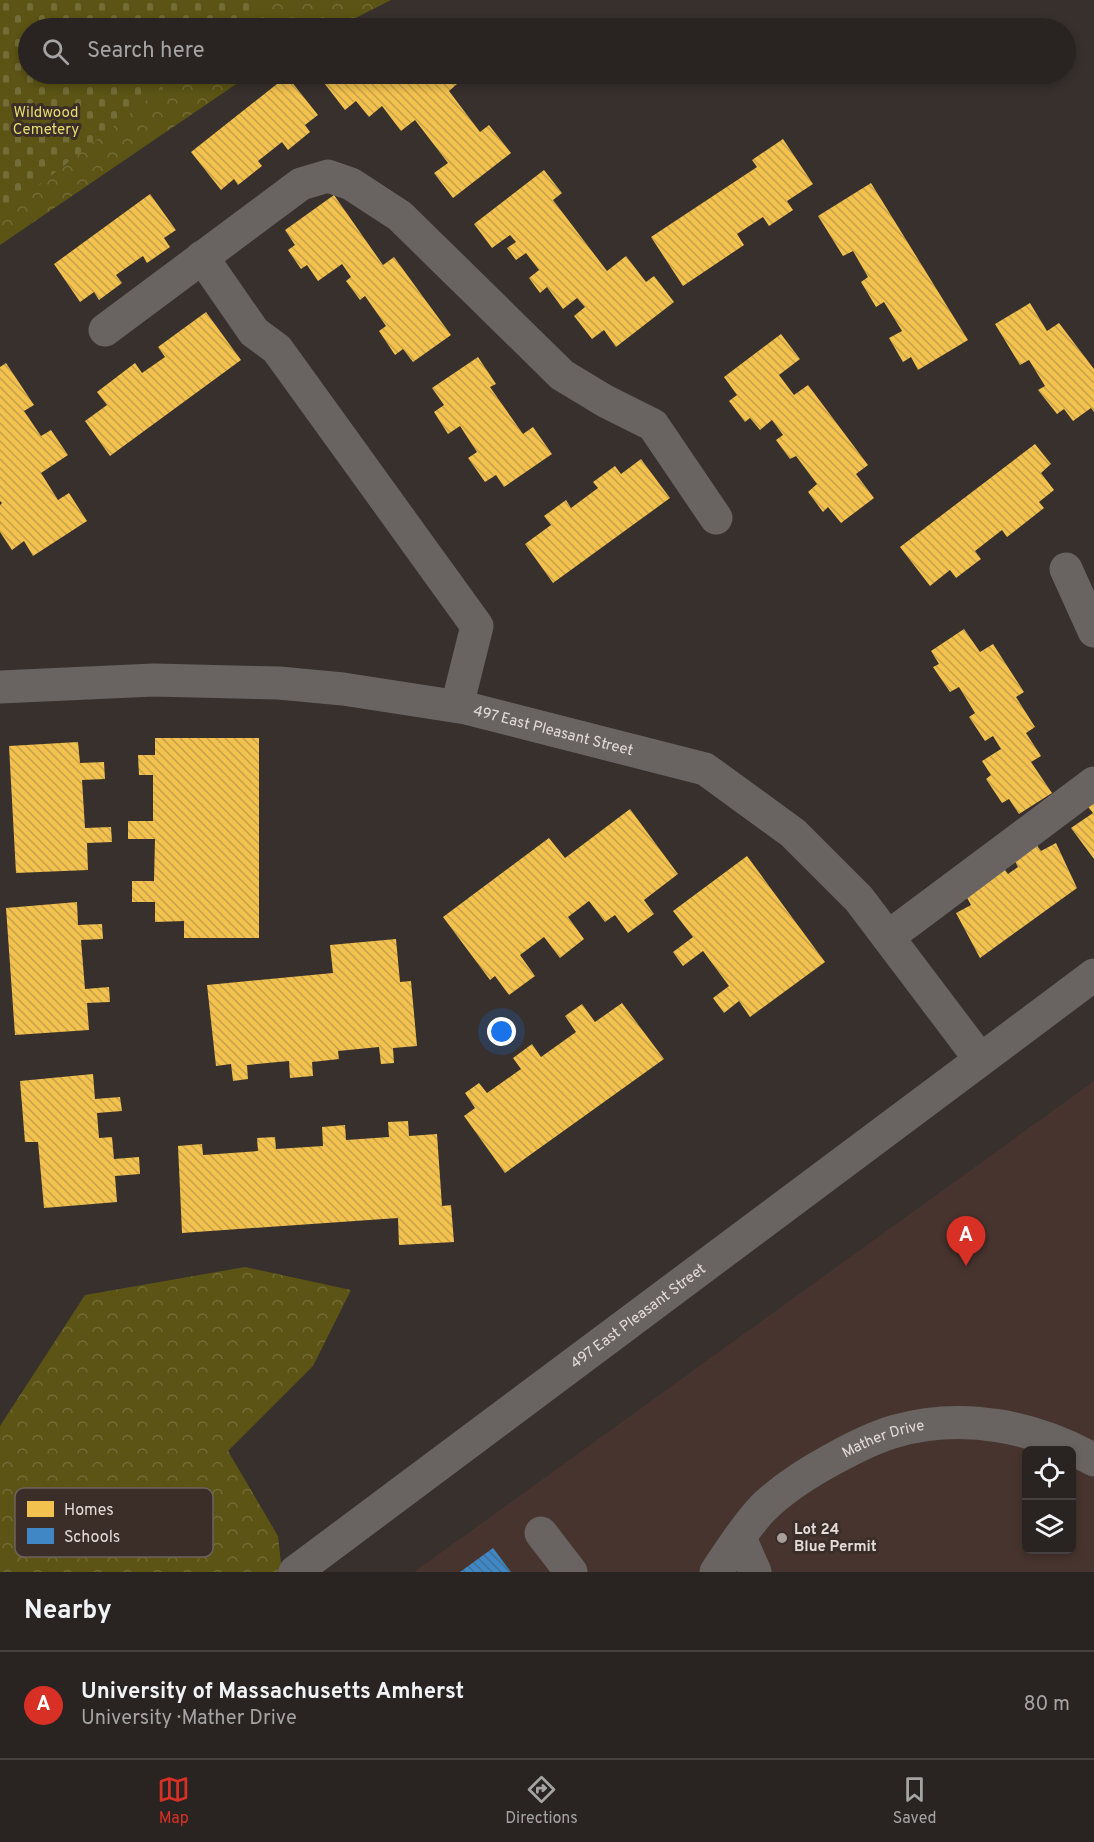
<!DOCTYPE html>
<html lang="en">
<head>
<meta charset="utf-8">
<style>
  body { margin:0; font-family:Overpass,sans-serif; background:#35302f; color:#f1f3f6 }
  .controls { position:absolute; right:18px; bottom:18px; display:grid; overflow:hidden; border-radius:9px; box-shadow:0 3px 9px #0003 }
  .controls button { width:54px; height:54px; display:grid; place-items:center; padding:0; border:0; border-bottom:2px solid #454140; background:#292422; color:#f1f3f6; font:30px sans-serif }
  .you { position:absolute; left:502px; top:1032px; width:21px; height:21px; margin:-15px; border:4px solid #fff; border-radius:50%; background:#1a73e8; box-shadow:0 0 0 9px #1a73e833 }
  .badge { display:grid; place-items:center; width:39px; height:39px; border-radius:50%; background:#d93025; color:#fff; font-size:20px; font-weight:700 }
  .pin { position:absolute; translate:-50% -50px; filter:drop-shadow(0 2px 3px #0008) }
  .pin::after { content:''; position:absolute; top:32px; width:21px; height:18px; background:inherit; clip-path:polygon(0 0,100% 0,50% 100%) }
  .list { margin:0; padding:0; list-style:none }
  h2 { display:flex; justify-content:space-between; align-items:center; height:78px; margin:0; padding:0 24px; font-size:26px }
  h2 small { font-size:20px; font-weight:400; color:#a5a4a5 }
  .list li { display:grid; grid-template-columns:39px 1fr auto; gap:18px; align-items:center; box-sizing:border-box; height:108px; padding:0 24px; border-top:2px solid #454140 }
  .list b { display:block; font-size:22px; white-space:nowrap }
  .list p { margin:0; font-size:20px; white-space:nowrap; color:#a5a4a5 }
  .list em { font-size:20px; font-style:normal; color:#a5a4a5 }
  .icon { flex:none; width:33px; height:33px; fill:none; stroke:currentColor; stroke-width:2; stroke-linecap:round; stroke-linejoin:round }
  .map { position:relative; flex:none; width:1094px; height:1572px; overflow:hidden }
  .search { position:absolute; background:#292422; box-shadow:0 3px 9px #0003; left:18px; right:18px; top:18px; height:66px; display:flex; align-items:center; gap:15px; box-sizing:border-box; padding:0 21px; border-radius:33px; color:#a5a4a5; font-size:22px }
  .sheet { height:186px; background:#292422 }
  nav { display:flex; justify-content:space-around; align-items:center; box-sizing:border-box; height:84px; border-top:2px solid #454140; background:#292422; font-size:16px; color:#a5a4a5 }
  nav a { display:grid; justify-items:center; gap:3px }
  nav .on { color:#d93025 }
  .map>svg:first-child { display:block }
  .built { fill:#47342e; fill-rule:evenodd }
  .forest { fill:url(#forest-crowns) }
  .cemetery { fill:url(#cemetery-stones) }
  .homes { fill:url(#homes-back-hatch) }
  .schools { fill:url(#schools-back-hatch) }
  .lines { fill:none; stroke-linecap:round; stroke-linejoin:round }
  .minor { stroke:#696462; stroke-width:33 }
  .poi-dot { fill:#a79f9c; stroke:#3b2e29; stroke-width:2 }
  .labels { text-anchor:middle; stroke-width:6; stroke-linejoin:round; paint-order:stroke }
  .park-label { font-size:15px; fill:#e7dc6e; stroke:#3b2e29 }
  .street-label { font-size:15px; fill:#e4dbd8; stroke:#3b2e29 }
  .poi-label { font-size:15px; font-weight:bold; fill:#e4dbd8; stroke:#3b2e29; text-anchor:start }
  .key { fill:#3b2e29; stroke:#6e625e; stroke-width:1.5 }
  .key-label { font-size:16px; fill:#e4dbd8 }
</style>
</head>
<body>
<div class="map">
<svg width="1094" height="1572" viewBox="0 0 1094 1572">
  <defs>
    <pattern id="forest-crowns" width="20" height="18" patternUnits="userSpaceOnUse" patternTransform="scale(1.5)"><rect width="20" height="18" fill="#5b5415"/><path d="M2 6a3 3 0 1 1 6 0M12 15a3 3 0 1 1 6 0" fill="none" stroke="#726c36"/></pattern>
    <pattern id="cemetery-stones" width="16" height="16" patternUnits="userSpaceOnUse" patternTransform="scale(1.5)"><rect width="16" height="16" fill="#5b5415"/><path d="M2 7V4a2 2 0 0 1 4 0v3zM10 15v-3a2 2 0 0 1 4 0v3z" fill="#726c36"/></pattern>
    <pattern id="homes-back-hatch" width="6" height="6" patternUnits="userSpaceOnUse" patternTransform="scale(1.5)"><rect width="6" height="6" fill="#f2c14e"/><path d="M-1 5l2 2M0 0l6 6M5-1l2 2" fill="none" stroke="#c6a14b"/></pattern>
    <pattern id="schools-back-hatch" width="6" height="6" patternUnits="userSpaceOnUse" patternTransform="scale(1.5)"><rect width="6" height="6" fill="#3f88c5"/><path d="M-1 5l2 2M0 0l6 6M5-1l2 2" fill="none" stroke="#417097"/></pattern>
  </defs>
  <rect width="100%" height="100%" fill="#37302d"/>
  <path class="built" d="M 1094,1081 L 1094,1572 L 414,1572 ZM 1026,1450 L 1072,1450 L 1072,1550 L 1026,1550 Z"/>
  <path class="forest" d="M 0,0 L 391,0 L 336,28 L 28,28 L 28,74 L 251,74 L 0,245 Z
    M 245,1267 L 351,1290 L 313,1366 L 228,1451 L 278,1536 L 282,1572 L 0,1572 L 0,1426 L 85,1295 Z"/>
  <path class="cemetery" d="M 0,0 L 272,0 L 237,28 L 28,28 L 28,74 L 180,74 L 0,216 Z"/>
  <path class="homes" d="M 328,74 L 411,74 L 415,79 L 422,74 L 448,74 L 457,84 L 449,91 L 480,132 L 489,125 L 511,153 L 453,198 L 434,173 L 448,163 L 415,120 L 401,131 L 382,106 L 369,117 L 356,101 L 345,110 L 321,79 Z
    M 287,76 L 318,115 L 305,125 L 310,132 L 288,150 L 282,142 L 258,161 L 262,166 L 238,185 L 234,179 L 221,190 L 191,152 Z
    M 783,139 L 813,184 L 787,201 L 793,210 L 769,226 L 763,217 L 737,234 L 744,245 L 683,286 L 651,237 L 757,167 L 752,160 Z
    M 544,170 L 562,193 L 553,200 L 607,271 L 626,256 L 646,282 L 654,276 L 674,302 L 616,347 L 604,330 L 592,339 L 574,316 L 585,307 L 577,298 L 563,309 L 547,287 L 540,293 L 529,278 L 539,270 L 526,253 L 516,260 L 507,248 L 516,242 L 510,235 L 492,248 L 474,224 Z
    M 871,183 L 968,340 L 918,370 L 911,357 L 903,362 L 889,338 L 902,331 L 884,302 L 876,307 L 861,282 L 868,277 L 853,251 L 843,256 L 818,216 Z
    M 150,194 L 176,230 L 164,238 L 170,247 L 147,263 L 143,256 L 116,275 L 122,283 L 99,300 L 94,292 L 80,302 L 54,264 Z
    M 334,195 L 383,265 L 394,257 L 451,335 L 413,362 L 403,349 L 395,355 L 379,331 L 386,326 L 365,296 L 360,300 L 346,281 L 351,277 L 342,264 L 318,281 L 307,265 L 301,269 L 288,250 L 295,245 L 285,230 Z
    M 1030,303 L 1047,331 L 1059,323 L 1094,369 L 1094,412 L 1091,408 L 1073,421 L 1064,409 L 1057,414 L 1038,390 L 1045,386 L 1029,360 L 1020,365 L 995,324 Z
    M 206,312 L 241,360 L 110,456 L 85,421 L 107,405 L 97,392 L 135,363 L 142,373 L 165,357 L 158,347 Z
    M 781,334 L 800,359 L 779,375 L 794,395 L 808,385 L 868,465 L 856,474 L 874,498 L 841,523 L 828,507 L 823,512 L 808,492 L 817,484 L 796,456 L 790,459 L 776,440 L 783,435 L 772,420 L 760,430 L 750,418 L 745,422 L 729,401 L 737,395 L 724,377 Z
    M 478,357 L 496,384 L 490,387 L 523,434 L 533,427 L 552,454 L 504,487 L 496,475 L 485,482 L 468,458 L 477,452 L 460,426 L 448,434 L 434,412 L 444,405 L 432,388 Z
    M 6,363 L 34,405 L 24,411 L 41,436 L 51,430 L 68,455 L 41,473 L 58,500 L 69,493 L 87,521 L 33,556 L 24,541 L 12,550 L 0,532 L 0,505 L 2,503 L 0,501 L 0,367 Z
    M 1035,444 L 1051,464 L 1041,473 L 1054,490 L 1039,502 L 1044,508 L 1007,537 L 1002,530 L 975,551 L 981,559 L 956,578 L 950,570 L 930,586 L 900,547 Z
    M 641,459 L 670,498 L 553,583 L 525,544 L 551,525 L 544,516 L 566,500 L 571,508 L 598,488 L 593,482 L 615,466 L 621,474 Z
    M 964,629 L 980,652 L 993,644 L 1024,692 L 1016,697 L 1035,727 L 1026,733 L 1041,756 L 1031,762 L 1052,793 L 1019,814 L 1009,799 L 1002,803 L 986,779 L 991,775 L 982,761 L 1001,749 L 993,736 L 985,741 L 969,717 L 975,713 L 959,687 L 950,692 L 933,667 L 939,664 L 931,651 Z
    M 155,738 L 259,738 L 259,938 L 184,938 L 184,921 L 155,922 L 155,902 L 132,902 L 132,881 L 154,881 L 155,839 L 128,839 L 128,821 L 153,821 L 153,775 L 139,775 L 138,755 L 155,755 Z
    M 78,742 L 80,763 L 104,762 L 105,779 L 82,780 L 85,828 L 111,827 L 112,842 L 87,843 L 88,870 L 16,873 L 9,746 Z
    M 1094,795 L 1094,859 L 1071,828 L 1093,813 L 1084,802 Z
    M 630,809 L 678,874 L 644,900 L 654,914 L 628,933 L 615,915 L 605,922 L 589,901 L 568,917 L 584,939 L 560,958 L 544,937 L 520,955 L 535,976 L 509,995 L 495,976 L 490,980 L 443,917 L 549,838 L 565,858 Z
    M 1035,843 L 1041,851 L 1056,843 L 1077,888 L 980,958 L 956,913 L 971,905 L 965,894 L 1003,867 L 1008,874 L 1018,867 L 1013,858 Z
    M 747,856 L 825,962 L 750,1017 L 739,1001 L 724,1013 L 713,998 L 729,986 L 703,951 L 683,966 L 673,952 L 693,937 L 673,911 Z
    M 77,902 L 78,925 L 102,924 L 103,939 L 81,940 L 85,989 L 109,987 L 110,1002 L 87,1003 L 89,1030 L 15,1035 L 6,908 Z
    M 396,939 L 400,982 L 411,981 L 417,1046 L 393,1048 L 394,1063 L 381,1064 L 379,1047 L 338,1051 L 339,1059 L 312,1062 L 313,1076 L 290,1078 L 289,1061 L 247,1065 L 248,1079 L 233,1081 L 231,1064 L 216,1066 L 207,985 L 333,973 L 330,945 Z
    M 622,1003 L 664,1059 L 505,1173 L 464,1116 L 475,1108 L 465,1093 L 479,1083 L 487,1093 L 521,1069 L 513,1058 L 532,1044 L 541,1057 L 576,1032 L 565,1016 L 582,1004 L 595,1022 Z
    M 93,1074 L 95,1099 L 120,1097 L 122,1111 L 97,1113 L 99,1138 L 112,1137 L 114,1159 L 139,1157 L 140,1174 L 115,1176 L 117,1202 L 44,1208 L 38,1142 L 25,1142 L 20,1081 Z
    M 408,1121 L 409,1136 L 437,1134 L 442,1206 L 451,1205 L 454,1242 L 399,1245 L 398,1218 L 182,1233 L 178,1146 L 202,1144 L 203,1155 L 258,1151 L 257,1138 L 275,1137 L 276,1149 L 323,1146 L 322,1127 L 345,1125 L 346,1140 L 389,1137 L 388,1122 Z"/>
  <path class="schools" d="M 493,1548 L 511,1572 L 460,1572 Z"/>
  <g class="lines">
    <g class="minor">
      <path d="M 202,257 L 254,332 L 277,349 L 477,626 L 457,706"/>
      <path d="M 105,330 L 301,184 L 328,176 L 351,184 L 400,216 L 562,375 L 605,401 L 653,425 L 716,518"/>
      <path d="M 1066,569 L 1094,631"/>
      <path id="s1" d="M 0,687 L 154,680 L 279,683 L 343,689 L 466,708 L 705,769 L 793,833 L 859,899 L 980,1059"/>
      <path d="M 888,937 L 1094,783"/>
      <path d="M 541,1533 L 571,1572"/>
      <path d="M 740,1538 L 755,1572"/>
      <path id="s2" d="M 295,1572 L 1094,975"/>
      <path id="s3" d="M 716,1572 C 730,1551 745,1527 762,1509 C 783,1488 807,1473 833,1459 C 853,1448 874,1437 896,1431 C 962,1412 1035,1426 1094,1460"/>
    </g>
  </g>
  <circle class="poi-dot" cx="782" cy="1538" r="6"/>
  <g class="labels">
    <g class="park-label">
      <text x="46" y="117">Wildwood<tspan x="46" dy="17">Cemetery</tspan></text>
    </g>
    <g class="street-label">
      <text dy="5" stroke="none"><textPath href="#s1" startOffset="558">497 East Pleasant Street</textPath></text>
      <text dy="5" stroke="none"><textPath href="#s2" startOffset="428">497 East Pleasant Street</textPath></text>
      <text dy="5" stroke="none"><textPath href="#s3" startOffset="220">Mather Drive</textPath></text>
    </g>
    <g class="poi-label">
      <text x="794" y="1534">Lot 24<tspan x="794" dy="17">Blue Permit</tspan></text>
    </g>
  </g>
  <rect x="15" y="1488" width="198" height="69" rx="9" class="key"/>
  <rect x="27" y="1501" width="27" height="16" fill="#f2c14e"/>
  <rect x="27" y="1528" width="27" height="16" fill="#3f88c5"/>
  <g class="key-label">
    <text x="64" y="1515">Homes</text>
    <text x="64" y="1542">Schools</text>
  </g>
</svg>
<div class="controls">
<button><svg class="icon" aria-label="locate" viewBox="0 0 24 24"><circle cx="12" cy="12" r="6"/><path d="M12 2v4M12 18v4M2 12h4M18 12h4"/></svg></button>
<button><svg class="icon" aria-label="layers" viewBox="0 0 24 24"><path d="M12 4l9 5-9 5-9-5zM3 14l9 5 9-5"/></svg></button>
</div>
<div class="you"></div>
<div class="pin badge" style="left:966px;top:1266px">A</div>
<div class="search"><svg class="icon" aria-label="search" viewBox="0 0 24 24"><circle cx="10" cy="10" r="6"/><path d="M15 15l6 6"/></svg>Search here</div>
</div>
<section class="sheet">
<h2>Nearby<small></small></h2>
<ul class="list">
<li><span class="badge">A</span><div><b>University of Massachusetts Amherst</b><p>University · Mather Drive</p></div><em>80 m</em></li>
</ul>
</section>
<nav>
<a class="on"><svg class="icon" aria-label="map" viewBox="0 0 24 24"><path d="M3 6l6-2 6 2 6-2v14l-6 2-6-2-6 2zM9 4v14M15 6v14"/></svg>Map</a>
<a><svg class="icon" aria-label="directions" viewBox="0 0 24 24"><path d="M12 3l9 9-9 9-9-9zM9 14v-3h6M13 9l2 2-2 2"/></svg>Directions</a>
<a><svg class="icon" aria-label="saved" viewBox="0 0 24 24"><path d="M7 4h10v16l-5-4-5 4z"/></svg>Saved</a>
</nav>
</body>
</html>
